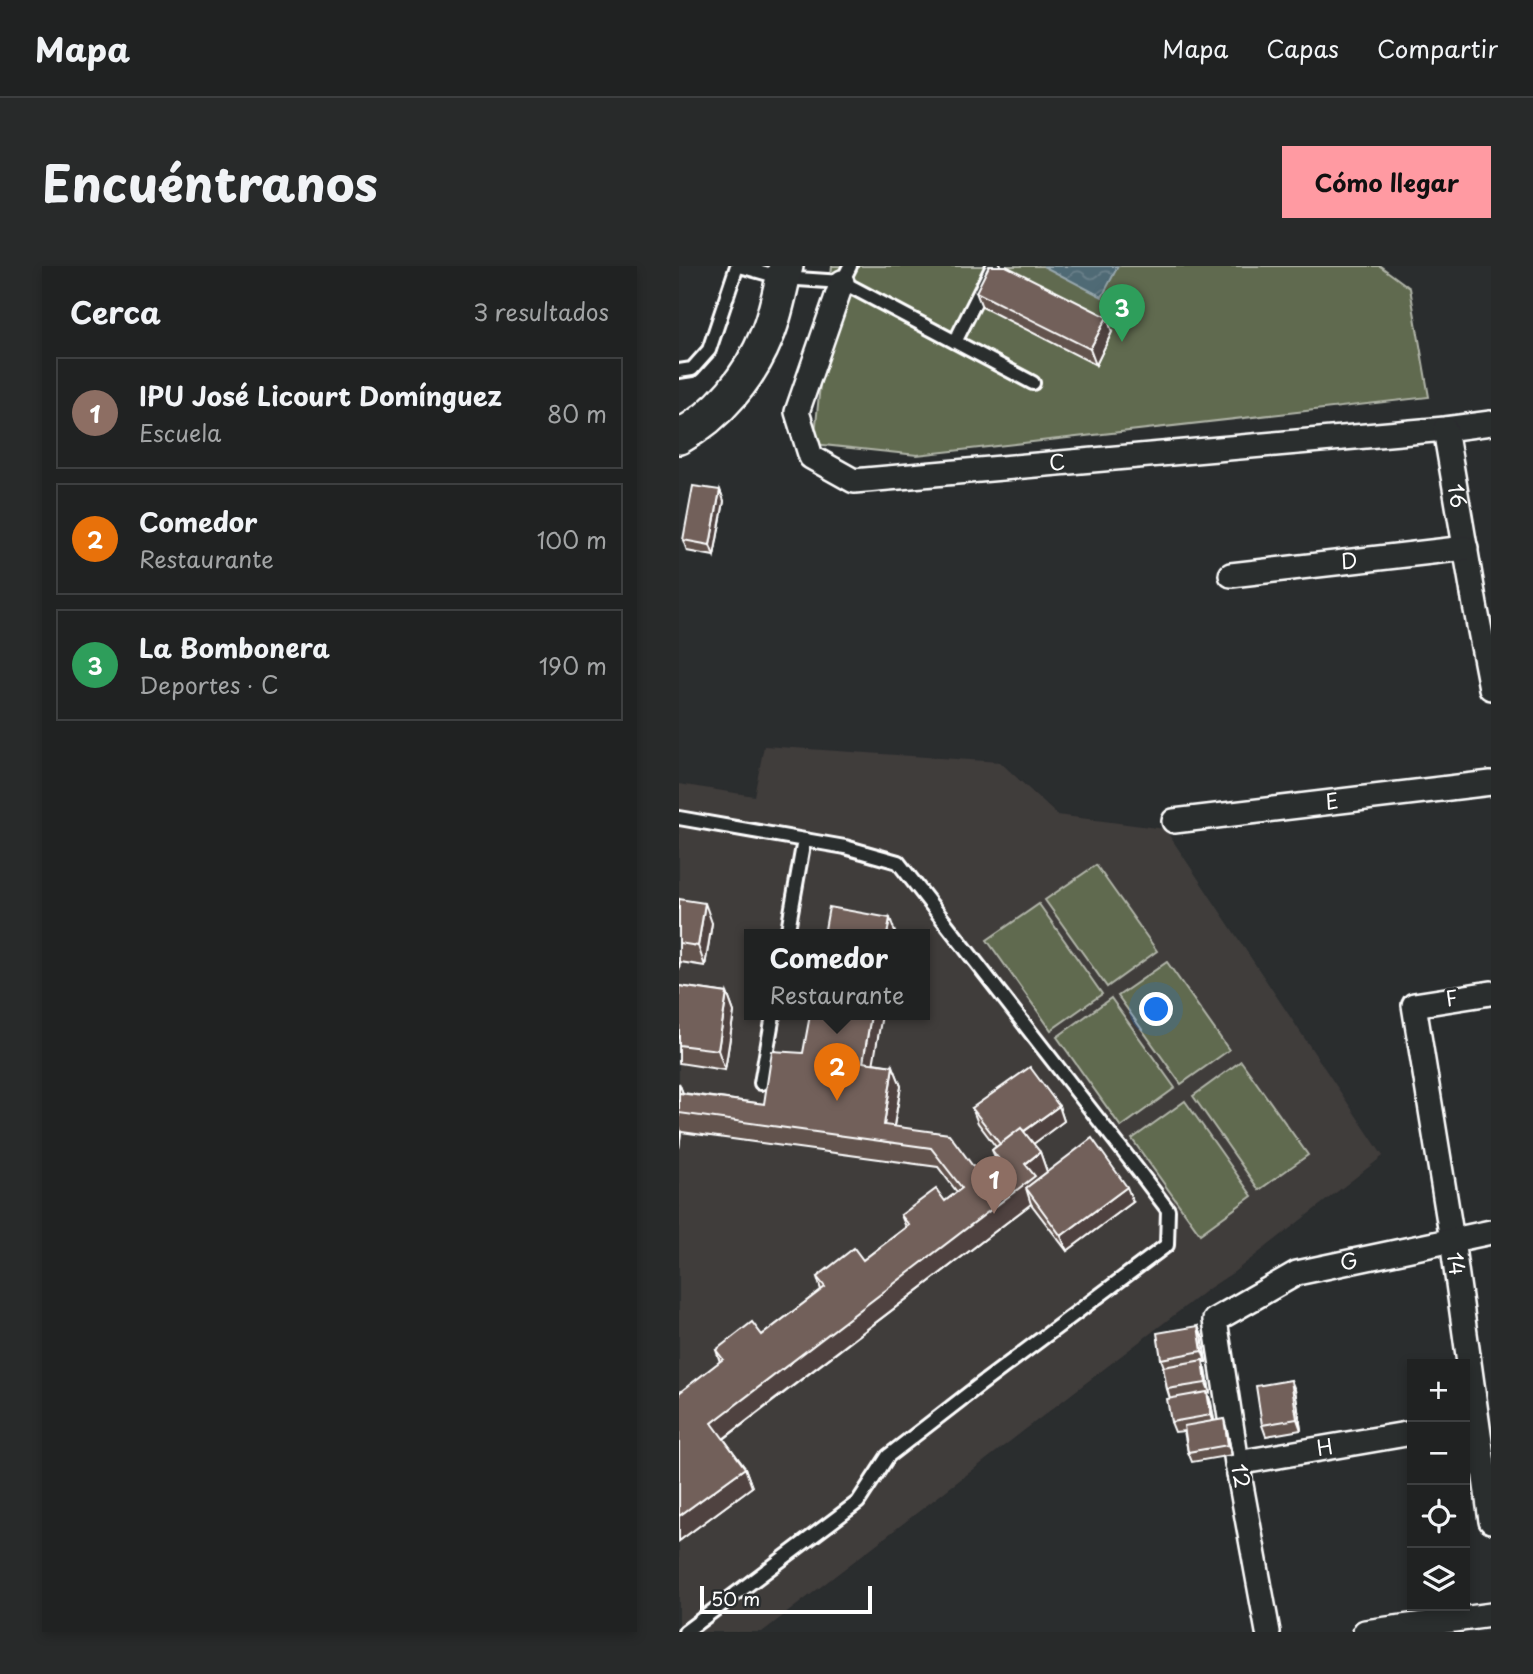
<!DOCTYPE html>
<html lang="es">
<head>
<meta charset="utf-8">
<style>
  body { margin:0; font-family:"Playpen Sans",sans-serif; background:#282a2a; color:#f1f3f6 }
  .controls { position:absolute; right:21px; bottom:21px; display:grid; overflow:hidden; border-radius:0px; box-shadow:0 4px 10px #0003 }
  .controls button { width:63px; height:63px; display:grid; place-items:center; padding:0; border:0; border-bottom:2px solid #3d3f40; background:#202222; color:#f1f3f6; font:35px sans-serif }
  .scale { position:absolute; left:21px; bottom:18px; width:172px; box-sizing:border-box; padding-left:7px; border:4px solid #fff; border-top:0; font-size:19px; line-height:24px; white-space:nowrap; color:#fff; -webkit-text-stroke:5px #2a2d2e; paint-order:stroke }
  .you { position:absolute; left:478px; top:744px; width:24px; height:24px; margin:-18px; border:5px solid #fff; border-radius:50%; background:#1a73e8; box-shadow:0 0 0 10px #1a73e833 }
  .badge { display:grid; place-items:center; width:46px; height:46px; border-radius:50%; background:#ff9aa2; color:#fff; font-size:23px; font-weight:700 }
  .pin { position:absolute; translate:-50% -58px; filter:drop-shadow(0 2px 4px #0008) }
  .pin::after { content:''; position:absolute; top:37px; width:24px; height:21px; background:inherit; clip-path:polygon(0 0,100% 0,50% 100%) }
  .popup { position:absolute; left:65px; top:663px; width:186px; height:91px; box-sizing:border-box; display:grid; place-content:center; border-radius:0px; background:#202222; filter:drop-shadow(0 2px 5px #0005); font-size:23px; white-space:nowrap; color:#a2a4a5 }
  .popup b { font-size:26px; color:#f1f3f6 }
  .popup::after { content:''; position:absolute; left:50%; top:100%; margin-left:-14px; border:14px solid transparent; border-top-color:#202222 }
  .list { margin:0; padding:0; list-style:none }
  h2 { display:flex; justify-content:space-between; align-items:center; height:91px; margin:0; padding:0 28px; font-size:30px }
  h2 small { font-size:23px; font-weight:400; color:#a2a4a5 }
  .list li { display:grid; grid-template-columns:46px 1fr auto; gap:21px; align-items:center; box-sizing:border-box; height:112px; margin:0 14px 14px; padding:0 14px; border:2px solid #3d3f40; border-radius:0px }
  .list b { display:block; font-size:26px; white-space:nowrap }
  .list p { margin:0; font-size:23px; white-space:nowrap; color:#a2a4a5 }
  .list em { font-size:23px; font-style:normal; color:#a2a4a5 }
  .icon { flex:none; width:38px; height:38px; fill:none; stroke:currentColor; stroke-width:2; stroke-linecap:round; stroke-linejoin:round }
  .map { position:relative; flex:none; width:812px; height:1366px; overflow:hidden; border-radius:0px }
  header { display:flex; align-items:center; gap:42px; box-sizing:border-box; height:98px; padding:0 35px; background:#202222; border-bottom:2px solid #3d3f40 }
  header strong { font-size:33px }
  nav { display:flex; gap:38px; margin-inline-start:auto; font-size:24px }
  .intro { display:flex; align-items:center; justify-content:space-between; box-sizing:border-box; height:168px; padding:0 42px }
  h1 { margin:0; font-size:49px }
  .button { padding:18px 32px; border-radius:0px; background:#ff9aa2; color:#111; font-size:24px; font-weight:700 }
  main { display:flex; gap:42px; padding:0 42px }
  aside { flex:1; background:#202222; border-radius:0px; box-shadow:0 4px 10px #0003 }
  .map>svg:first-child { display:block }
  .built { fill:#403c3b; fill-rule:evenodd }
  .pitch { fill:#616a50; stroke:#b0b4a8; stroke-width:2 }
  .water { fill:url(#water-waves); stroke:#96a6ac; stroke-width:2 }
  .lines { fill:none; stroke-linecap:round; stroke-linejoin:round }
  .lane-casing { stroke:#fff; stroke-width:18 }
  .street-casing { stroke:#fff; stroke-width:28 }
  .secondary-casing { stroke:#fff; stroke-width:38 }
  .lane { stroke:#2a2d2e; stroke-width:12 }
  .street { stroke:#2a2d2e; stroke-width:23 }
  .secondary { stroke:#2a2d2e; stroke-width:33 }
  .wall { fill:#62534d; stroke:#fff; stroke-width:2 }
  .shaded-wall { fill:#50433f; stroke:#fff; stroke-width:2 }
  .building { fill:#72605a; stroke:#fff; stroke-width:2 }
  .labels { text-anchor:middle; stroke-width:5; stroke-linejoin:round; paint-order:stroke }
  .street-label { font-size:21px; fill:#fff; stroke:#2a2d2e }
</style>
</head>
<body>
<header>
<strong>Mapa</strong>
<nav><a>Mapa</a><a>Capas</a><a>Compartir</a></nav>
</header>
<div class="intro"><h1>Encuéntranos</h1><a class="button">Cómo llegar</a></div>
<main>
<aside>
<h2>Cerca<small>3 resultados</small></h2>
<ul class="list">
<li><span class="badge" style="background:#8d6e63">1</span><div><b>IPU José Licourt Domínguez</b><p>Escuela</p></div><em>80 m</em></li>
<li><span class="badge" style="background:#e8710a">2</span><div><b>Comedor</b><p>Restaurante</p></div><em>100 m</em></li>
<li><span class="badge" style="background:#2e9e5b">3</span><div><b>La Bombonera</b><p>Deportes · C</p></div><em>190 m</em></li>
</ul>
</aside>
<div class="map">
<svg width="812" height="1366" viewBox="0 0 812 1366">
  <defs>
    <pattern id="water-waves" width="16" height="10" patternUnits="userSpaceOnUse" patternTransform="scale(1.75)"><rect width="16" height="10" fill="#506a75"/><path d="M0 5q4-4 8 0t8 0" fill="none" stroke="#6a808a"/></pattern>
  </defs>
  <rect width="100%" height="100%" fill="#2a2d2e"/>
  <filter id="ink" filterUnits="userSpaceOnUse"><feTurbulence type="fractalNoise" baseFrequency=".0143" numOctaves="2"/><feDisplacementMap in="SourceGraphic" scale="14" xChannelSelector="R" yChannelSelector="G"/><feConvolveMatrix kernelMatrix="1 2 1 2 8 2 1 2 1" color-interpolation-filters="sRGB"/></filter>
  <g filter="url(#ink)">
    <path class="built" d="M 85,480 L 321,496 L 378,549 L 486,563 L 704,890 L 555,1006 L 529,1023 L 83,1366 L 0,1366 L 0,518 L 75,530 ZM 71,669 L 246,669 L 246,749 L 71,749 Z"/>
    <path class="pitch" d="M 153,0 L 701,0 L 731,22 L 750,131 L 238,189 L 135,178 Z
      M 417,599 L 478,685 L 428,721 L 366,634 Z
      M 360,638 L 423,728 L 372,764 L 308,674 Z
      M 488,696 L 550,784 L 502,818 L 439,730 Z
      M 432,732 L 496,822 L 442,861 L 378,771 Z
      M 562,795 L 629,889 L 580,924 L 514,830 Z
      M 506,835 L 573,930 L 521,968 L 453,873 Z"/>
    <path class="water" d="M 364,0 L 439,0 L 423,31 Z"/>
    <g class="lines">
      <defs>
        <path id="lane" d="M 61,0 L 104,12 L 163,16
          M 171,0 L 163,16 L 354,117
          M 276,76 L 314,0
          M 0,105 L 13,103 L 30,84 L 58,0
          M 0,552 L 166,581 L 219,596 L 458,903 L 489,944 L 488,979 L 302,1118 L 209,1190 L 179,1236 L 6,1366
          M 108,669 L 125,574
          M 82,817 L 94,749"/>
        <g id="street">
          <path id="s1" d="M 163,16 L 118,146 L 132,191 L 175,215 L 766,163 L 812,157"/>
          <path id="s2" d="M 766,163 L 796,339 L 812,422"/>
          <path id="s3" d="M 552,309 L 787,282"/>
          <path id="s4" d="M 495,555 L 812,517"/>
          <path id="s5" d="M 812,727 L 735,739 L 773,974 L 812,1255"/>
          <path id="s6" d="M 558,1197 L 733,1167"/>
          <path id="s7" d="M 589,1366 L 558,1197 L 536,1054 L 618,1007 L 812,966"/>
          <path d="M 686,1366 L 812,1349"/>
        </g>
        <path id="secondary" d="M 0,171 C 40,149 71,111 88,69 C 97,49 101,22 107,0"/>
      </defs>
      <use href="#lane" class="lane-casing"/>
      <use href="#street" class="street-casing"/>
      <use href="#secondary" class="secondary-casing"/>
      <use href="#lane" class="lane"/>
      <use href="#street" class="street"/>
      <use href="#secondary" class="secondary"/>
    </g>
    <path class="wall" d="M 297,26 L 433,66 L 417,99 L 303,41 Z
      M 41,224 L 45,235 L 35,290 L 8,285 L 4,274 Z
      M 0,633 L 33,657 L 26,700 L 1,696 L 0,704 Z
      M 0,720 L 48,727 L 55,746 L 46,804 L 0,797 Z
      M 194,797 L 214,800 L 222,820 L 215,860 L 302,911 L 319,898 L 313,884 L 317,881 L 299,857 L 293,842 L 380,840 L 385,855 L 354,878 L 361,886 L 368,906 L 454,936 L 388,985 L 352,938 L 45,1173 L 66,1202 L 73,1221 L 0,1275 L 0,1127 L 41,1096 L 37,1084 L 83,1069 L 142,1024 L 138,1011 L 184,994 L 227,961 L 222,949 L 266,935 L 278,926 L 259,901 L 2,866 L 0,882 L 0,817 L 4,827 L 85,838 Z
      M 519,1060 L 523,1070 L 527,1096 L 524,1096 L 527,1104 L 531,1127 L 529,1128 L 532,1137 L 535,1155 L 548,1164 L 553,1189 L 513,1196 L 509,1186 L 505,1165 L 496,1166 L 492,1156 L 491,1133 L 488,1123 L 485,1101 L 482,1093 Z
      M 616,1124 L 622,1164 L 587,1170 L 583,1159 Z"/>
    <path class="shaded-wall" d="M 428,51 L 433,66 L 417,99 L 411,83 Z
      M 41,224 L 45,235 L 35,290 L 31,279 Z
      M 26,637 L 33,657 L 26,700 L 19,680 Z
      M 211,652 L 217,669 L 208,669 Z
      M 48,727 L 55,746 L 46,804 L 39,784 Z
      M 192,749 L 203,749 L 191,816 L 184,796 Z
      M 214,800 L 222,820 L 212,876 L 205,859 Z
      M 0,817 L 7,836 L 0,831 Z
      M 380,840 L 385,855 L 329,897 L 324,881 Z
      M 0,860 L 2,866 L 0,882 Z
      M 361,886 L 368,906 L 347,922 L 352,938 L 40,1176 L 33,1157 Z
      M 448,921 L 454,936 L 388,985 L 382,970 Z
      M 519,1060 L 523,1070 L 527,1096 L 523,1085 Z
      M 524,1094 L 527,1104 L 531,1127 L 527,1117 Z
      M 612,1114 L 616,1124 L 622,1164 L 618,1153 Z
      M 528,1126 L 532,1137 L 536,1159 L 532,1149 Z
      M 545,1153 L 548,1164 L 553,1189 L 549,1179 Z
      M 66,1202 L 73,1221 L 0,1275 L 0,1250 Z"/>
    <path class="building" d="M 310,0 L 327,0 L 428,51 L 411,83 L 297,26 Z
      M 14,220 L 41,224 L 31,279 L 4,274 Z
      M 0,633 L 26,637 L 19,680 L 0,677 Z
      M 150,641 L 211,652 L 208,669 L 145,669 Z
      M 0,720 L 48,727 L 39,784 L 0,779 Z
      M 131,749 L 192,749 L 184,796 L 214,800 L 205,859 L 270,868 L 302,911 L 322,896 L 313,884 L 342,862 L 361,886 L 346,898 L 356,910 L 33,1157 L 66,1202 L 0,1250 L 0,1127 L 44,1093 L 37,1084 L 73,1056 L 83,1069 L 146,1021 L 138,1011 L 175,982 L 184,994 L 230,959 L 222,949 L 257,923 L 266,935 L 283,922 L 252,882 L 0,847 L 0,827 L 85,838 L 93,785 L 124,787 Z
      M 351,801 L 380,840 L 345,865 L 342,862 L 321,878 L 293,842 Z
      M 413,872 L 448,921 L 382,970 L 347,922 Z
      M 519,1060 L 523,1085 L 482,1093 L 478,1067 Z
      M 524,1094 L 527,1117 L 488,1123 L 484,1101 Z
      M 612,1114 L 618,1153 L 583,1159 L 577,1120 Z
      M 528,1126 L 532,1149 L 492,1156 L 488,1133 Z
      M 545,1153 L 549,1179 L 509,1186 L 505,1160 Z"/>
  </g>
  <g class="labels">
    <g class="street-label">
      <text dy="7" stroke="none"><textPath href="#s1" startOffset="438">C</textPath></text>
      <text dy="7" stroke="none"><textPath href="#s2" startOffset="68">16</textPath></text>
      <text dy="7" stroke="none"><textPath href="#s3" startOffset="119">D</textPath></text>
      <text dy="7" stroke="none"><textPath href="#s4" startOffset="159">E</textPath></text>
      <text transform="translate(773 733) rotate(-9)" y="7">F</text>
      <text dy="7" stroke="none"><textPath href="#s7" startOffset="464">G</textPath></text>
      <text dy="7" stroke="none"><textPath href="#s5" startOffset="340">14</textPath></text>
      <text dy="7" stroke="none"><textPath href="#s6" startOffset="89">H</textPath></text>
      <text transform="translate(561 1210) rotate(80)" y="7">12</text>
    </g>
  </g>
</svg>
<div class="controls">
<button>+</button>
<button>−</button>
<button><svg class="icon" aria-label="locate" viewBox="0 0 24 24"><circle cx="12" cy="12" r="6"/><path d="M12 2v4M12 18v4M2 12h4M18 12h4"/></svg></button>
<button><svg class="icon" aria-label="layers" viewBox="0 0 24 24"><path d="M12 4l9 5-9 5-9-5zM3 14l9 5 9-5"/></svg></button>
</div>
<div class="scale">50 m</div>
<div class="you"></div>
<div class="pin badge" style="left:315px;top:948px;background:#8d6e63">1</div>
<div class="pin badge" style="left:158px;top:835px;background:#e8710a">2</div>
<div class="popup"><b>Comedor</b>Restaurante</div>
<div class="pin badge" style="left:443px;top:76px;background:#2e9e5b">3</div>
</div>
</main>
</body>
</html>
